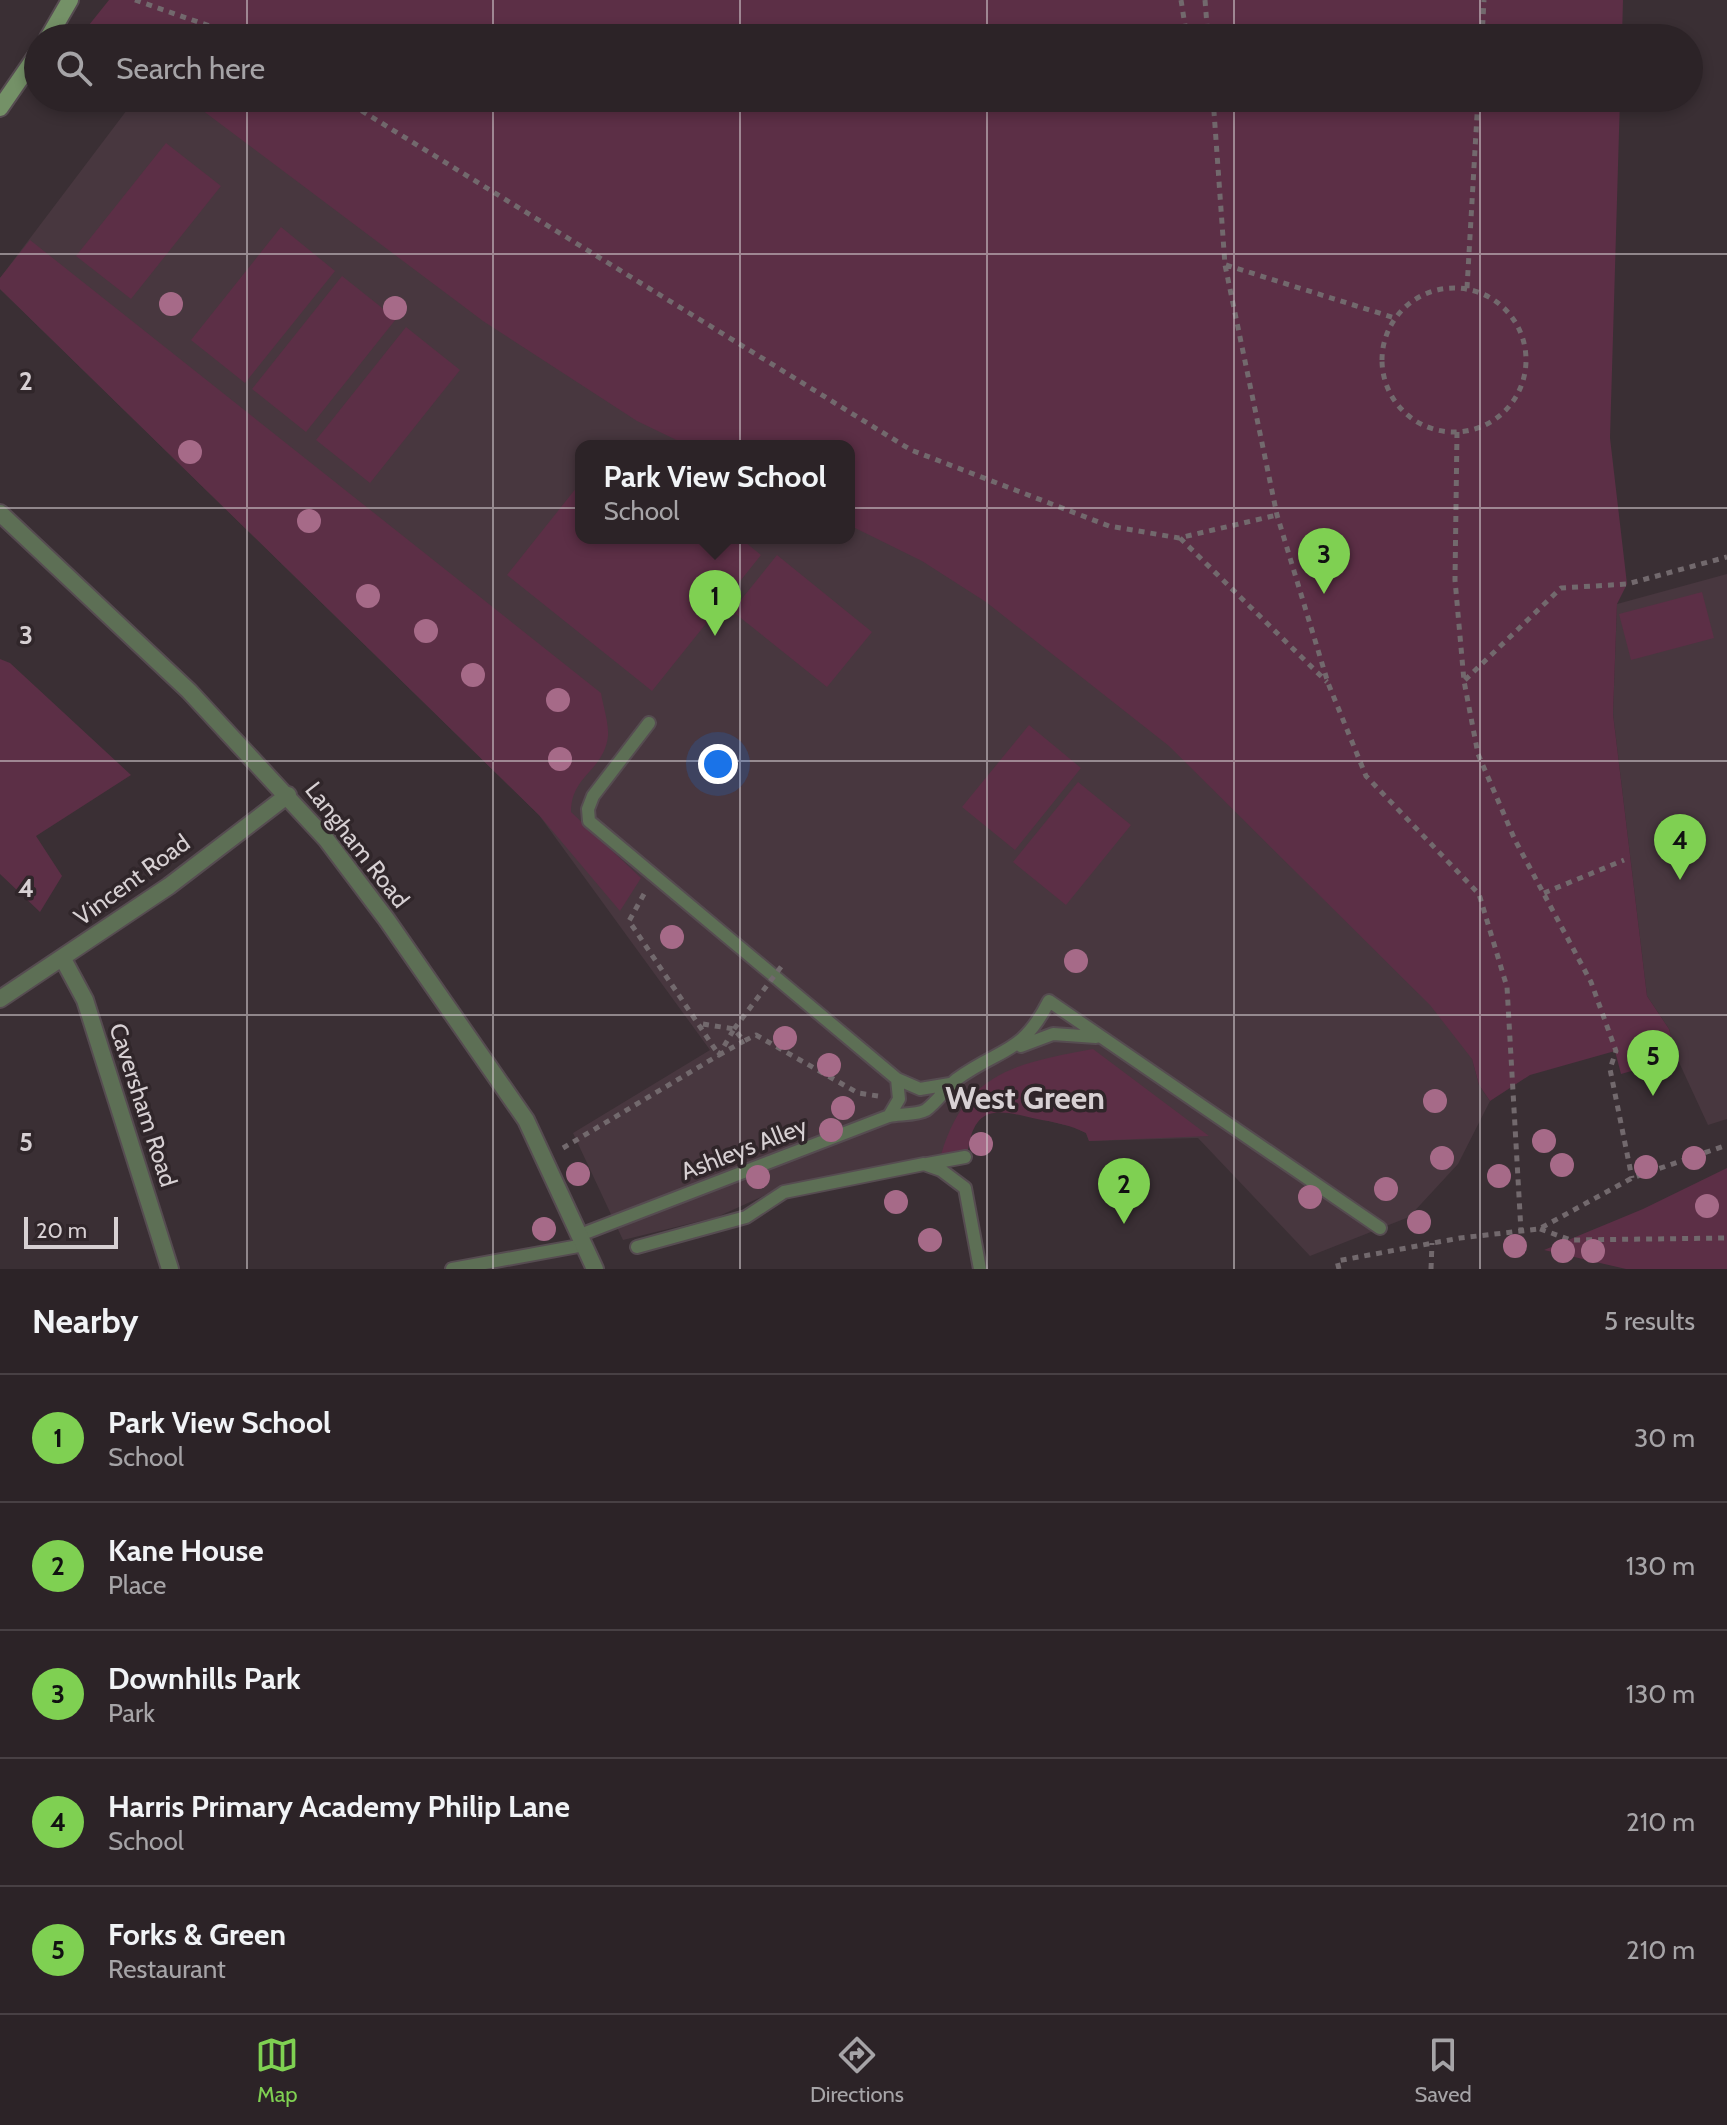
<!DOCTYPE html>
<html lang="en">
<head>
<meta charset="utf-8">
<style>
  body { margin:0; font-family:Cabin,sans-serif; background:#342b2f; color:#f1f3f6 }
  .scale { position:absolute; left:24px; bottom:20px; width:94px; box-sizing:border-box; padding-left:8px; border:4px solid #d7d0d3; border-top:0; font-size:22px; line-height:28px; white-space:nowrap; color:#d7d0d3; -webkit-text-stroke:6px #30262a; paint-order:stroke }
  .you { position:absolute; left:718px; top:764px; width:28px; height:28px; margin:-20px; border:6px solid #fff; border-radius:50%; background:#1a73e8; box-shadow:0 0 0 12px #1a73e833 }
  .badge { display:grid; place-items:center; width:52px; height:52px; border-radius:50%; background:#7fd052; color:#111; font-size:26px; font-weight:700 }
  .pin { position:absolute; translate:-50% -66px; filter:drop-shadow(0 2px 4px #0008) }
  .pin::after { content:''; position:absolute; top:42px; width:28px; height:24px; background:inherit; clip-path:polygon(0 0,100% 0,50% 100%) }
  .popup { position:absolute; left:575px; top:440px; width:280px; height:104px; box-sizing:border-box; display:grid; place-content:center; border-radius:16px; background:#2c2327; filter:drop-shadow(0 2px 6px #0005); font-size:26px; white-space:nowrap; color:#a6a4a7 }
  .popup b { font-size:30px; color:#f1f3f6 }
  .popup::after { content:''; position:absolute; left:50%; top:100%; margin-left:-16px; border:16px solid transparent; border-top-color:#2c2327 }
  .list { margin:0; padding:0; list-style:none }
  h2 { display:flex; justify-content:space-between; align-items:center; height:104px; margin:0; padding:0 32px; font-size:34px }
  h2 small { font-size:26px; font-weight:400; color:#a6a4a7 }
  .list li { display:grid; grid-template-columns:52px 1fr auto; gap:24px; align-items:center; box-sizing:border-box; height:128px; padding:0 32px; border-top:2px solid #484044 }
  .list b { display:block; font-size:30px; white-space:nowrap }
  .list p { margin:0; font-size:26px; white-space:nowrap; color:#a6a4a7 }
  .list em { font-size:26px; font-style:normal; color:#a6a4a7 }
  .icon { flex:none; width:44px; height:44px; fill:none; stroke:currentColor; stroke-width:2; stroke-linecap:round; stroke-linejoin:round }
  .map { position:relative; flex:none; width:1727px; height:1269px; overflow:hidden }
  .search { position:absolute; background:#2c2327; box-shadow:0 4px 12px #0003; left:24px; right:24px; top:24px; height:88px; display:flex; align-items:center; gap:20px; box-sizing:border-box; padding:0 28px; border-radius:44px; color:#a6a4a7; font-size:30px }
  .sheet { height:744px; background:#2c2327 }
  nav { display:flex; justify-content:space-around; align-items:center; box-sizing:border-box; height:112px; border-top:2px solid #484044; background:#2c2327; font-size:22px; color:#a6a4a7 }
  nav a { display:grid; justify-items:center; gap:4px }
  nav .on { color:#7fd052 }
  .map>svg:first-child { display:block }
  .built { fill:#48373f }
  .green { fill:#5c2f46 }
  .lines { fill:none; stroke-linecap:round; stroke-linejoin:round }
  .lane-casing { stroke:#564c51; stroke-width:16 }
  .street-casing { stroke:#564c51; stroke-width:20 }
  .secondary-casing { stroke:#564c51; stroke-width:20 }
  .path { stroke:#72696d; stroke-width:5; stroke-dasharray:6 6; stroke-linecap:butt }
  .lane { stroke:#5d6f55; stroke-width:12 }
  .street { stroke:#5d6f55; stroke-width:16 }
  .secondary { stroke:#749167; stroke-width:16 }
  .path-bridge { stroke:#72696d; stroke-width:5; stroke-dasharray:6 6; stroke-linecap:butt }
  .tree { fill:#a66a88 }
  .grid { fill:none; stroke:#d7d0d3; stroke-width:2; stroke-opacity:0.55 }
  .labels { text-anchor:middle; stroke-width:7; stroke-linejoin:round; paint-order:stroke }
  .street-label { font-size:24px; fill:#d7d0d3; stroke:#30262a }
  .district-label { font-size:32px; font-weight:bold; fill:#d7d0d3; stroke:#30262a }
  .grid-label { font-size:26px; text-anchor:middle; font-weight:bold; fill:#d7d0d3; stroke:#30262a; stroke-width:7; stroke-linejoin:round; paint-order:stroke }
</style>
</head>
<body>
<div class="map">
<svg width="1727" height="1269" viewBox="0 0 1727 1269">
  <rect width="100%" height="100%" fill="#3a2f34"/>
  <path class="built" d="M 136,98 L 208,98 L 785,446 L 581,446 L 581,538 L 849,538 L 849,479 L 953,532 L 1461,1017 L 1479,1085 L 1490,1101 L 1458,1164 L 1409,1217 L 1310,1256 L 1198,1138 L 1089,1141 L 1086,1133 L 1074,1127 L 1002,1110 L 984,1115 L 971,1128 L 968,1150 L 783,1187 L 717,1217 L 623,1240 L 573,1133 L 710,1050 L 539,815 L 0,289 L 0,278 Z
    M 1727,574 L 1727,1119 L 1708,1125 L 1677,1058 L 1669,1029 L 1647,996 L 1613,714 L 1617,604 Z"/>
  <path class="green" d="M 109,0 L 1623,0 L 1622,38 L 106,38 L 89,25 Z
    M 186,98 L 1620,98 L 1610,438 L 1627,584 L 1617,604 L 1613,714 L 1647,996 L 1669,1029 L 1677,1058 L 1621,1074 L 1615,1051 L 1530,1075 L 1490,1101 L 1479,1085 L 1472,1059 L 1430,1005 L 1169,746 L 986,602 L 922,561 L 849,525 L 849,446 L 689,446 L 637,421 L 483,321 Z
    M 166,143 L 221,186 L 131,299 L 76,256 Z
    M 281,227 L 335,271 L 245,383 L 191,340 Z
    M 30,240 L 601,693 C 603,706 609,723 608,736 C 604,771 571,775 571,812 L 641,878 L 620,911 L 539,815 L 0,289 L 0,278 Z
    M 342,276 L 396,319 L 306,432 L 252,389 Z
    M 406,327 L 460,370 L 370,483 L 316,440 Z
    M 581,482 L 581,538 L 740,538 L 761,555 L 652,691 L 507,575 Z
    M 777,555 L 872,632 L 827,687 L 732,611 Z
    M 1702,592 L 1714,638 L 1631,660 L 1619,614 Z
    M 0,659 L 10,663 L 131,775 L 36,836 L 62,876 L 40,912 L 0,874 Z
    M 1029,725 L 1081,768 L 1015,850 L 962,807 Z
    M 1078,782 L 1131,825 L 1066,905 L 1013,862 Z
    M 1093,1049 L 1209,1136 L 1089,1141 L 1086,1133 C 1070,1125 1054,1122 1037,1119 C 999,1110 975,1103 968,1150 L 941,1155 C 965,1073 1016,1063 1093,1049 Z
    M 1727,1168 L 1727,1269 L 1626,1269 L 1544,1250 L 1643,1209 Z"/>
  <g class="lines">
    <defs>
      <path id="lane" d="M 649,723 L 593,796 L 588,809 L 589,821 L 897,1079 L 920,1089 L 950,1084
        M 1021,1046 L 1053,1034 L 1096,1037
        M 889,1116 L 899,1099 L 897,1079
        M 927,1164 L 965,1157
        M 580,1235 L 889,1116 C 899,1114 918,1115 926,1110 C 937,1102 946,1088 957,1079 C 1001,1047 1021,1056 1049,1001 L 1380,1228
        M 637,1247 L 746,1217 L 784,1192 L 924,1164 L 941,1170 L 965,1188 L 980,1269
        M 452,1269 L 584,1245"/>
      <path id="street" d="M 0,513 L 189,691 L 326,839 L 387,920 L 526,1120 L 595,1269
        M 63,959 L 85,1000 L 170,1269
        M 0,999 L 169,886 L 288,795"/>
      <path id="secondary" d="M 48,38 L 70,0
        M 0,108 L 38,53"/>
    </defs>
    <use href="#lane" class="lane-casing"/>
    <use href="#street" class="street-casing"/>
    <use href="#secondary" class="secondary-casing"/>
    <path class="path" d="M 135,0 L 244,38
      M 1181,0 L 1187,38
      M 1205,0 L 1208,38
      M 1482,38 L 1484,0
      M 341,98 L 911,450 L 1109,526 L 1179,538 L 1277,515
      M 1213,98 L 1225,265 L 1277,515 L 1328,683 L 1366,776 L 1479,894 L 1507,987 L 1521,1231
      M 1226,265 L 1395,318
      M 1467,288 L 1478,98
      M1382 360a72 72 0 1 1 144 0a72 72 0 1 1-144 0Z
      M 1457,432 L 1455,580 L 1464,681 L 1478,754 L 1515,840 L 1591,982 L 1616,1051 L 1610,1069 L 1632,1178
      M 1180,538 L 1327,682
      M 1465,680 L 1561,588 L 1627,584 L 1727,557
      M 1544,893 L 1624,860
      M 644,894 L 629,921 L 719,1055 L 744,1041
      M 703,1024 L 734,1029 L 744,1041 L 756,1035 L 858,1093 L 878,1096
      M 563,1148 L 719,1055 L 734,1029
      M 1540,1229 L 1571,1240 L 1727,1238
      M 1339,1269 L 1337,1261 L 1460,1238 L 1539,1229 L 1632,1178 L 1727,1145
      M 1431,1269 L 1432,1243"/>
    <use href="#lane" class="lane"/>
    <use href="#street" class="street"/>
    <use href="#secondary" class="secondary"/>
    <path class="path-bridge" d="M 734,1029 L 784,963"/>
  </g>
  <g class="tree">
    <circle cx="171" cy="304" r="12"/>
    <circle cx="395" cy="308" r="12"/>
    <circle cx="190" cy="452" r="12"/>
    <circle cx="309" cy="521" r="12"/>
    <circle cx="368" cy="596" r="12"/>
    <circle cx="426" cy="631" r="12"/>
    <circle cx="473" cy="675" r="12"/>
    <circle cx="558" cy="700" r="12"/>
    <circle cx="560" cy="759" r="12"/>
    <circle cx="672" cy="937" r="12"/>
    <circle cx="1076" cy="961" r="12"/>
    <circle cx="785" cy="1038" r="12"/>
    <circle cx="829" cy="1065" r="12"/>
    <circle cx="1435" cy="1101" r="12"/>
    <circle cx="843" cy="1108" r="12"/>
    <circle cx="831" cy="1130" r="12"/>
    <circle cx="1544" cy="1141" r="12"/>
    <circle cx="981" cy="1144" r="12"/>
    <circle cx="1442" cy="1158" r="12"/>
    <circle cx="1694" cy="1158" r="12"/>
    <circle cx="1562" cy="1165" r="12"/>
    <circle cx="1646" cy="1167" r="12"/>
    <circle cx="578" cy="1174" r="12"/>
    <circle cx="1499" cy="1176" r="12"/>
    <circle cx="758" cy="1177" r="12"/>
    <circle cx="1386" cy="1189" r="12"/>
    <circle cx="1310" cy="1197" r="12"/>
    <circle cx="896" cy="1202" r="12"/>
    <circle cx="1707" cy="1206" r="12"/>
    <circle cx="1419" cy="1222" r="12"/>
    <circle cx="544" cy="1229" r="12"/>
    <circle cx="930" cy="1240" r="12"/>
    <circle cx="1515" cy="1246" r="12"/>
    <circle cx="1563" cy="1251" r="12"/>
    <circle cx="1593" cy="1251" r="12"/>
  </g>
  <path class="grid" d="M 247,0 L 247,38M 493,0 L 493,38M 740,0 L 740,38M 987,0 L 987,38M 1234,0 L 1234,38M 1480,0 L 1480,38M 247,98 L 247,1269M 493,98 L 493,1269M 740,98 L 740,1269M 987,98 L 987,1269M 1234,98 L 1234,1269M 1480,98 L 1480,1269M 0,254 L 1727,254M 0,508 L 1727,508M 0,761 L 1727,761M 0,1015 L 1727,1015"/>
  <g class="labels">
    <g class="street-label">
      <text transform="translate(357 845) rotate(52)" y="8">Langham Road</text>
      <text transform="translate(132 880) rotate(-36)" y="8">Vincent Road</text>
      <text transform="translate(143 1105) rotate(72)" y="8">Caversham Road</text>
      <text transform="translate(744 1149) rotate(-21)" y="8">Ashleys Alley</text>
    </g>
    <g class="district-label">
      <text x="1025" y="1109">West Green</text>
    </g>
  </g>
  <g class="grid-label">
    <text x="26" y="390">2</text>
    <text x="26" y="644">3</text>
    <text x="26" y="897">4</text>
    <text x="26" y="1151">5</text>
  </g>
</svg>
<div class="scale">20 m</div>
<div class="you"></div>
<div class="pin badge" style="left:715px;top:636px">1</div>
<div class="popup"><b>Park View School</b>School</div>
<div class="pin badge" style="left:1124px;top:1224px">2</div>
<div class="pin badge" style="left:1324px;top:594px">3</div>
<div class="pin badge" style="left:1680px;top:880px">4</div>
<div class="pin badge" style="left:1653px;top:1096px">5</div>
<div class="search"><svg class="icon" aria-label="search" viewBox="0 0 24 24"><circle cx="10" cy="10" r="6"/><path d="M15 15l6 6"/></svg>Search here</div>
</div>
<section class="sheet">
<h2>Nearby<small>5 results</small></h2>
<ul class="list">
<li><span class="badge">1</span><div><b>Park View School</b><p>School</p></div><em>30 m</em></li>
<li><span class="badge">2</span><div><b>Kane House</b><p>Place</p></div><em>130 m</em></li>
<li><span class="badge">3</span><div><b>Downhills Park</b><p>Park</p></div><em>130 m</em></li>
<li><span class="badge">4</span><div><b>Harris Primary Academy Philip Lane</b><p>School</p></div><em>210 m</em></li>
<li><span class="badge">5</span><div><b>Forks &amp; Green</b><p>Restaurant</p></div><em>210 m</em></li>
</ul>
</section>
<nav>
<a class="on"><svg class="icon" aria-label="map" viewBox="0 0 24 24"><path d="M3 6l6-2 6 2 6-2v14l-6 2-6-2-6 2zM9 4v14M15 6v14"/></svg>Map</a>
<a><svg class="icon" aria-label="directions" viewBox="0 0 24 24"><path d="M12 3l9 9-9 9-9-9zM9 14v-3h6M13 9l2 2-2 2"/></svg>Directions</a>
<a><svg class="icon" aria-label="saved" viewBox="0 0 24 24"><path d="M7 4h10v16l-5-4-5 4z"/></svg>Saved</a>
</nav>
</body>
</html>
